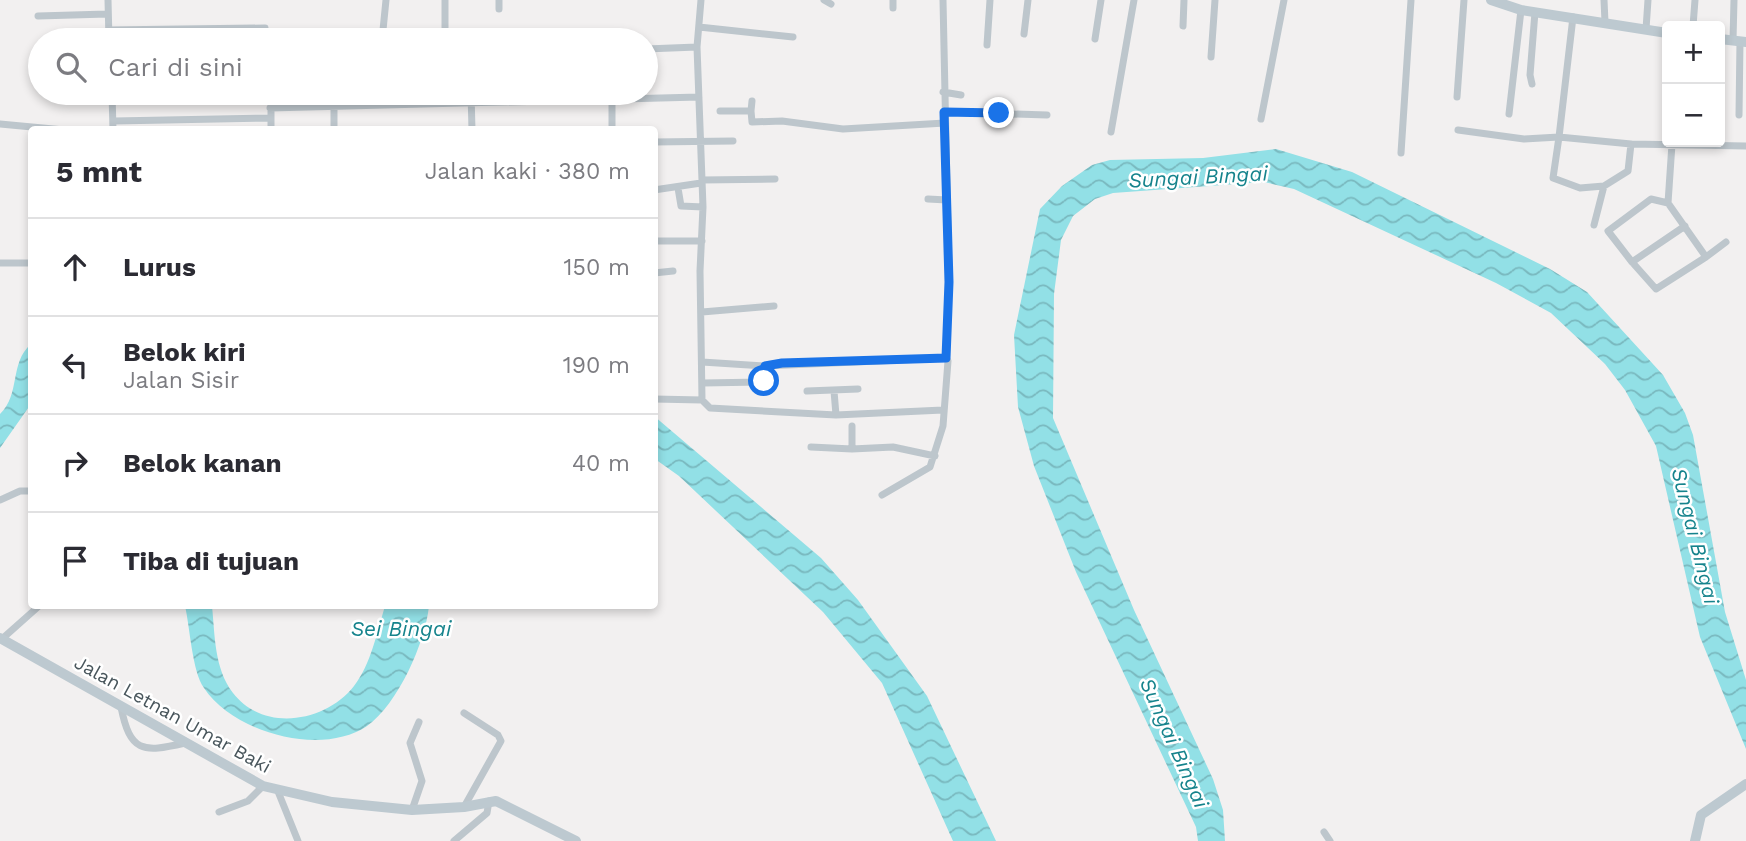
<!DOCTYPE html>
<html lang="id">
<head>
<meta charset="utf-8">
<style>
  body { margin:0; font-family:"Work Sans",sans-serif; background:#f2f2f3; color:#2b2b33 }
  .controls { position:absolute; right:21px; top:21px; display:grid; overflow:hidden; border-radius:7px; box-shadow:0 4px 10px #0003 }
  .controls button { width:63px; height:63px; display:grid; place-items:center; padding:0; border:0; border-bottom:2px solid #e1e1e2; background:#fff; color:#2b2b33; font:35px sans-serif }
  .stop { position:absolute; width:21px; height:21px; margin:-16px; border:5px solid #1a73e8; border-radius:50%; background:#fff }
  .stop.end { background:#1a73e8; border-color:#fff; box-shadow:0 2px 7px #0008 }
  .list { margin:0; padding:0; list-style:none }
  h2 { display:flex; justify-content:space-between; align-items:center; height:91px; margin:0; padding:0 28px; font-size:30px }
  h2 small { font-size:23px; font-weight:400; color:#7c7c81 }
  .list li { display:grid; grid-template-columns:46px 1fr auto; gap:21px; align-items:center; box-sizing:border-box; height:98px; padding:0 28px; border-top:2px solid #e1e1e2 }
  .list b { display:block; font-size:26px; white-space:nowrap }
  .list p { margin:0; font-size:23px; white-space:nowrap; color:#7c7c81 }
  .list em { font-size:23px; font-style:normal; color:#7c7c81 }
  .icon { flex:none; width:38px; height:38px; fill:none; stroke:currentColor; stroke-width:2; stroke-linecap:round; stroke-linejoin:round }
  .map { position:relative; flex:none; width:1746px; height:841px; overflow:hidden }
  .search { position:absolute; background:#fff; box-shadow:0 4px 10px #0003; left:28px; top:28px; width:630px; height:77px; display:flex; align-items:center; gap:18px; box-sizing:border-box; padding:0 24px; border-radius:38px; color:#7c7c81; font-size:26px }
  .panel { position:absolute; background:#fff; box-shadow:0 4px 10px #0003; left:28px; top:126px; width:630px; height:483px; border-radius:7px }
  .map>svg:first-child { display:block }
  .water { fill:url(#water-waves) }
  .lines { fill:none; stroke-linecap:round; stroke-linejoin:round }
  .street { stroke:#bdc6cc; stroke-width:7 }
  .secondary { stroke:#bdc9d0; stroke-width:10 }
  .route { stroke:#1a73e8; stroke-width:9 }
  .labels { text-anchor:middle; stroke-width:5; stroke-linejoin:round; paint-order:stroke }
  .street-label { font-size:19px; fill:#49565c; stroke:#fff }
  .water-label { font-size:21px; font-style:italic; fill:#15838c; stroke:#fff }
</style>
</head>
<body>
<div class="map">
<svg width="1746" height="841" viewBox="0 0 1746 841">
  <defs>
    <pattern id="water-waves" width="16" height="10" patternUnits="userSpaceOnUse" patternTransform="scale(1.75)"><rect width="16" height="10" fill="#92e0e6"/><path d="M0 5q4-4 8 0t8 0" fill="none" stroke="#79b8be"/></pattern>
  </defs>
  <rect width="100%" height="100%" fill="#f2f0f0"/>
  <path class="water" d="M 1276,149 L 1352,172 L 1550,269 L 1587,292 L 1663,375 L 1685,413 L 1693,435 L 1725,612 L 1746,680 L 1746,749 L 1700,637 L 1656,446 L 1625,390 L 1605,364 L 1551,313 L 1496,283 L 1294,189 L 1264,182 L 1113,193 L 1095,199 L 1073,216 L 1061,240 L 1054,294 L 1053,418 L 1134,610 L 1213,779 L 1223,810 L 1225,841 L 1198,841 L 1196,827 L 1076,572 L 1034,466 L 1018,407 L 1014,335 L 1040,209 L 1062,186 L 1092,165 L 1110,160 L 1203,158 Z
    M 31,344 L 31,404 L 0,448 L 0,414 C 21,394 9,363 31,344 Z
    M 654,416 L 821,558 L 858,600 L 927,696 L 996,841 L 953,841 L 882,683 L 823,612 L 679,476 L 655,459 Z
    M 185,606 L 212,606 C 215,635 214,668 233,693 C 264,733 326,722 354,686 C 371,664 377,632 385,606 L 429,606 C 425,643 398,704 367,726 C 321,757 234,733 204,688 C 192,671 190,627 185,606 Z"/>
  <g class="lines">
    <path class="street" d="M 108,0 L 109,40
      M 445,0 L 445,40
      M 701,0 L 697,47 L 703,207 L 700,271 L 702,400
      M 824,0 L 831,4
      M 893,0 L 893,8
      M 1604,0 L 1605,22
      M 499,9 L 499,0
      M 38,16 L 107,14
      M 1573,17 L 1559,137 L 1631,144 L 1746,146
      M 1183,26 L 1184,0
      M 1693,26 L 1695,0
      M 699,27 L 793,37
      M 1646,29 L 1648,0
      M 108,30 L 265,28
      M 1024,34 L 1028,0
      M 1095,39 L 1101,0
      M 382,40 L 386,0
      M 1733,40 L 1734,0
      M 987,45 L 990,0
      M 646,49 L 697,47
      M 1211,57 L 1215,0
      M 1532,84 L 1530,75 L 1535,12
      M 943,92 L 961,95
      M 112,93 L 113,130
      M 271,93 L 271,130
      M 334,93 L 334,130
      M 471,93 L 472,130
      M 612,93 L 612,130
      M 1457,97 L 1464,0
      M 270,108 L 699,97
      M 720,111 L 751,111 L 752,101
      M 751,111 L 752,122 L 782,121 L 843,129 L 945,123
      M 944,112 L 1047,115
      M 1509,114 L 1521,10
      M 1739,115 L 1740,41
      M 1261,119 L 1284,0
      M 114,121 L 271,118
      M 0,124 L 64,130
      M 1458,130 L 1524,139 L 1559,137 L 1553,178 L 1580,188 L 1604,186 L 1594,225
      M 1111,132 L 1134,0
      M 654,142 L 733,141
      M 1672,144 L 1668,203 L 1706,257 L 1726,242
      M 1401,153 L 1411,0
      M 702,180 L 775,179
      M 1604,186 L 1628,171 L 1631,144
      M 678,188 L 681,206 L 703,207
      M 654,190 L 701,183
      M 928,199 L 947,200
      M 1685,226 L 1632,262 L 1656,289 L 1706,257
      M 654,241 L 702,241
      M 1632,262 L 1608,231 L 1651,199 L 1668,203
      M 0,263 L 32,263
      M 654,273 L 673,271
      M 702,312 L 774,306
      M 702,362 L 765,366 L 946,358
      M 703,383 L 761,382 L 767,375 L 765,366
      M 807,391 L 858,389
      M 834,391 L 836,415
      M 654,399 L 702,400 L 710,408 L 836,415 L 943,410
      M 852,426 L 852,449 L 893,447 L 935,456
      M 811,447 L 852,449
      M 882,495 L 930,467 L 943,426 L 948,361 L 946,358 L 949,282 L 943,0
      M 0,500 L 20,491 L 32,491
      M 2,639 L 39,606
      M 121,707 C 130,752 142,753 185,743
      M 464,713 L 498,735 L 501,741 L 464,807
      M 277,789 L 298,841
      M 412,810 L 422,781 L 410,743 L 419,722
      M 219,812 L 248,801 L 263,786
      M 1324,832 L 1330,841
      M 454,841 L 487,813 L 489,801"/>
    <path class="secondary" d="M 1491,0 L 1521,10 L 1667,33
      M 1720,39 L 1746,42
      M 0,638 L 263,786 L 332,802 L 412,810 L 464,807 L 496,801 L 576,841
      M 1695,841 L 1701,815 L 1746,784"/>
  </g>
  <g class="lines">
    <path class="route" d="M 764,381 L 768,375 L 765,366 L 782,363 L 946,358 L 949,282 L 944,112 L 999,113"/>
  </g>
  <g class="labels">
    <g class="street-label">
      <text transform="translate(173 714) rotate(29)" y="7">Jalan Letnan Umar Baki</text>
    </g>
    <g class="water-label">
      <text transform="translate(1198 177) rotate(-3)" y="7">Sungai Bingai</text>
      <text transform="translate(1695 536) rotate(76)" y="7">Sungai Bingai</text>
      <text x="401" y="636">Sei Bingai</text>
      <text transform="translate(1174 743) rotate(66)" y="7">Sungai Bingai</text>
    </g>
  </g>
</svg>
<div class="controls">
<button>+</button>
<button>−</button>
</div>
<div class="stop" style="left:764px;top:381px"></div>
<div class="stop end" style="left:999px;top:113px"></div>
<div class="search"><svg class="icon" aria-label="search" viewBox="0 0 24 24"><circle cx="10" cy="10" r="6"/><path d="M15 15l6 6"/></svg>Cari di sini</div>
<section class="panel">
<h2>5 mnt<small>Jalan kaki · 380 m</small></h2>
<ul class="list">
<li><svg class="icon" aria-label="ahead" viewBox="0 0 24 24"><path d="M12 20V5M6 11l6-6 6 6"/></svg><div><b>Lurus</b></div><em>150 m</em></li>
<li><svg class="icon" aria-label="left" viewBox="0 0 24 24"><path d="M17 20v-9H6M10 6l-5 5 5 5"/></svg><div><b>Belok kiri</b><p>Jalan Sisir</p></div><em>190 m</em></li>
<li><svg class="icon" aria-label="right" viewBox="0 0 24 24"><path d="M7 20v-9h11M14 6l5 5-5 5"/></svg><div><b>Belok kanan</b></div><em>40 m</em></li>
<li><svg class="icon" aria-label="arrive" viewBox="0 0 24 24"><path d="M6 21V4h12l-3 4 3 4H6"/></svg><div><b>Tiba di tujuan</b></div></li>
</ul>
</section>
</div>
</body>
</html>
